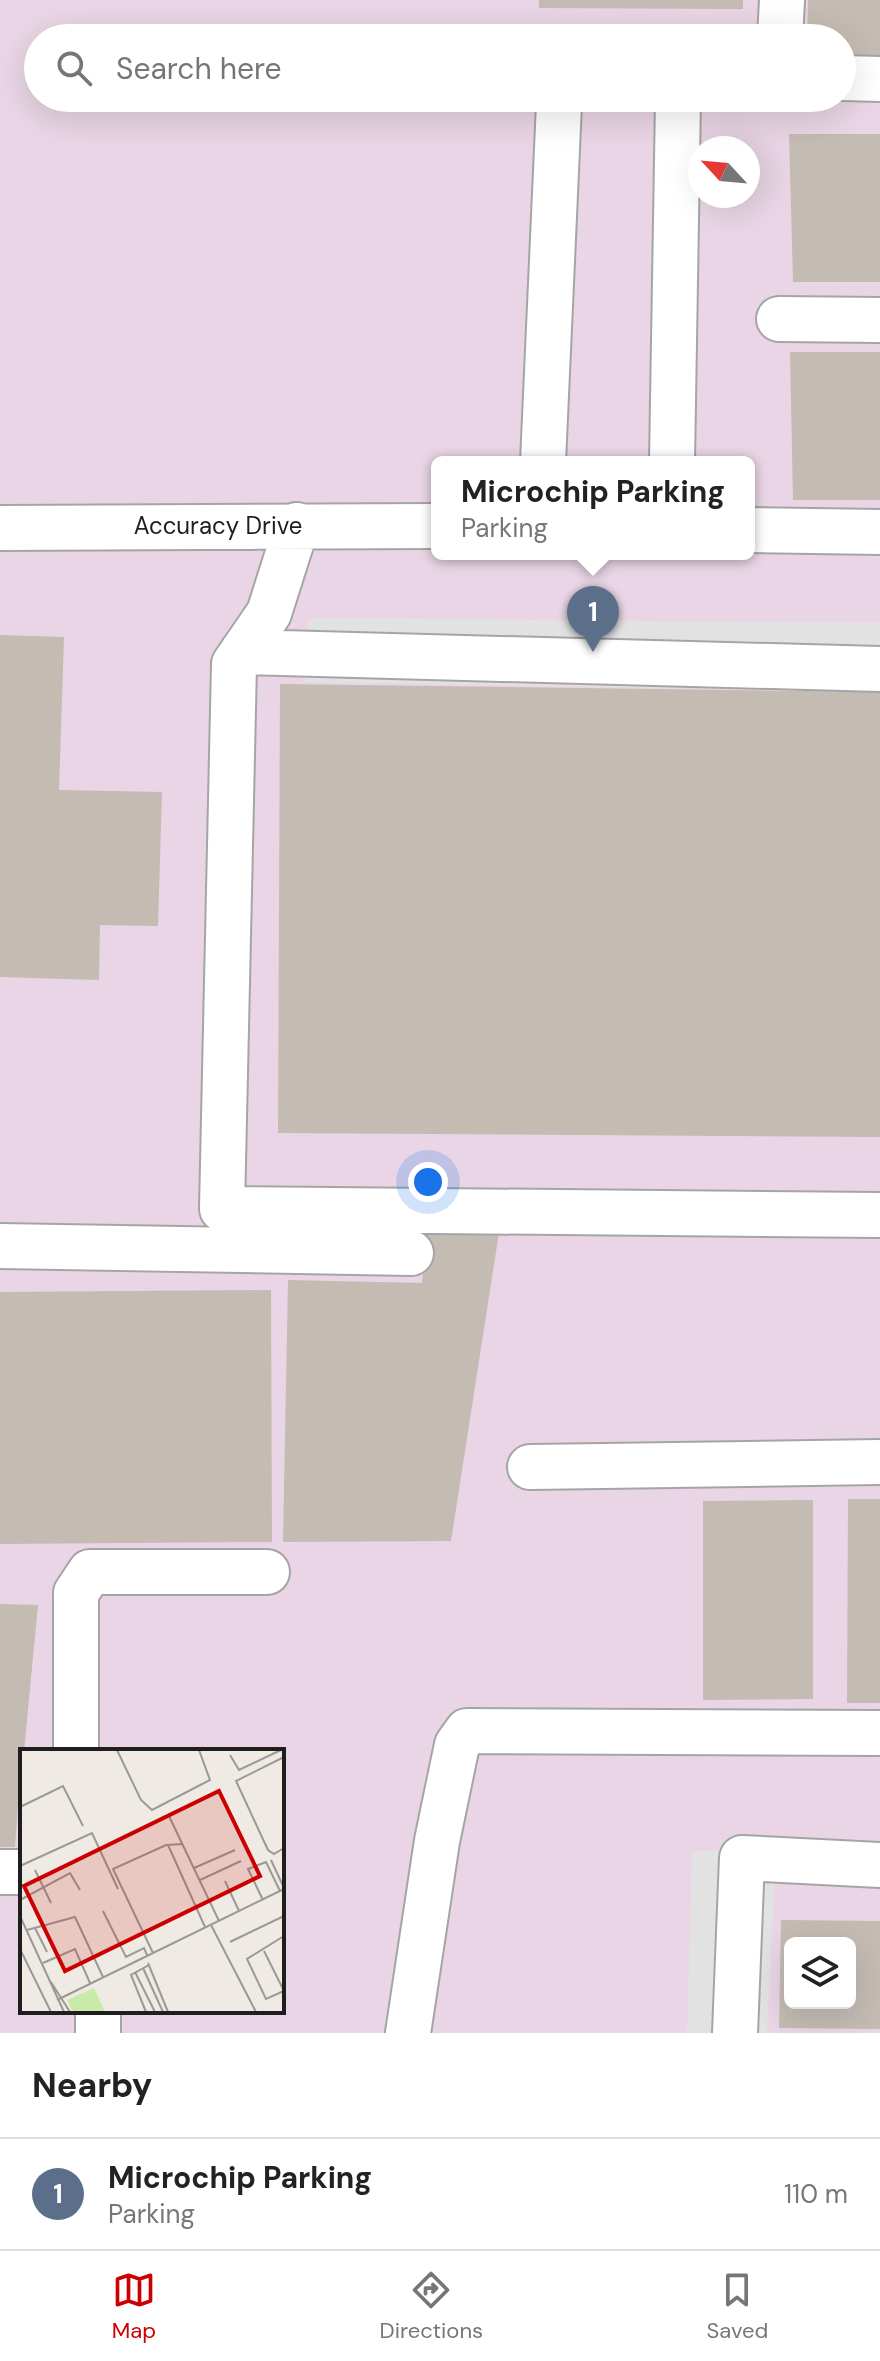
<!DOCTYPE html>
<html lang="en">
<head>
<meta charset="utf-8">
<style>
  body { margin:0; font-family:"DM Sans",sans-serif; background:#f6f6f6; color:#222 }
  .controls { position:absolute; right:24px; bottom:24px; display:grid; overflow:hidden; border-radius:12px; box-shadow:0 8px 32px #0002 }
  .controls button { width:72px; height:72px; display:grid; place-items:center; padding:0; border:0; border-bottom:2px solid #e0e0e0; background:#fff; color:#222; font:40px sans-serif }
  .compass { position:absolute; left:688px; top:136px; width:72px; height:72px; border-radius:50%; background:#fff; box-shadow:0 8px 32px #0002; rotate:296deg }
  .you { position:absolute; left:428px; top:1182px; width:28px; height:28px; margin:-20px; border:6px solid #fff; border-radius:50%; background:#1a73e8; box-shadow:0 0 0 12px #1a73e833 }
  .badge { display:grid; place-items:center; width:52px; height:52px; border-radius:50%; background:#c00; color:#fff; font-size:26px; font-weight:700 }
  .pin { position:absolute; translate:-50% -66px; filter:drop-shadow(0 2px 4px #0008) }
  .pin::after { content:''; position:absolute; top:42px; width:28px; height:24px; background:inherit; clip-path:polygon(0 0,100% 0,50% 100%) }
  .popup { position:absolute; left:431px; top:456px; width:324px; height:104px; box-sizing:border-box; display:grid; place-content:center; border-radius:12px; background:#fff; filter:drop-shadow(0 2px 6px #0005); font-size:26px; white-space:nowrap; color:#767676 }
  .popup b { font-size:30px; color:#222 }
  .popup::after { content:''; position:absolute; left:50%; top:100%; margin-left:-16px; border:16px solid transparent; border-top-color:#fff }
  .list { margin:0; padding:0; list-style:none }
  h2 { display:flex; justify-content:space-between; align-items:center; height:104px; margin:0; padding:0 32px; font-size:34px }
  h2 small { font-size:26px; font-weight:400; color:#767676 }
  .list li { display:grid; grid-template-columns:52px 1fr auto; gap:24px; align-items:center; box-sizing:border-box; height:112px; padding:0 32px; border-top:2px solid #e0e0e0 }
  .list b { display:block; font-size:30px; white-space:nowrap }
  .list p { margin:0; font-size:26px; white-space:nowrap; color:#767676 }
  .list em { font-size:26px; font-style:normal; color:#767676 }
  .icon { flex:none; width:44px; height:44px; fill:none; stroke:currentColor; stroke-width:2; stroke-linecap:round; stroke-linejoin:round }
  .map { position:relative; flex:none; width:880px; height:2033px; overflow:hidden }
  .search { position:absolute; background:#fff; box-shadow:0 8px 32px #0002; left:24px; right:24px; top:24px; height:88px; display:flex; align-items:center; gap:20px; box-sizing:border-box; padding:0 28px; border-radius:44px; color:#767676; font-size:30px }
  .sheet { height:216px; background:#fff }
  nav { display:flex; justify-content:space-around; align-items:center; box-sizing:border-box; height:112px; border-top:2px solid #e0e0e0; background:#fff; font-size:22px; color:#767676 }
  nav a { display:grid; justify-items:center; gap:4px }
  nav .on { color:#c00 }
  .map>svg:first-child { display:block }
  .industrial { fill:#e9d5e5; fill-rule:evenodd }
  .parking { fill:#e2e2e2 }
  .building { fill:#c4bbb3; fill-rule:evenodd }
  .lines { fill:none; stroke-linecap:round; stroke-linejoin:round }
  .minor-casing { stroke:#a5a5a5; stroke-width:48 }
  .minor { stroke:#fff; stroke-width:44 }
  .labels { text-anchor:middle; stroke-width:8; stroke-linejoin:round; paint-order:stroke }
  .street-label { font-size:24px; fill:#1e1e1e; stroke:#fff }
  .inset-road { fill:none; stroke:#9b9995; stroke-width:2 }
  .view { fill:#c00; fill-opacity:0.15; stroke:#c00; stroke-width:4 }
  .inset-edge { fill:none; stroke:#1e1e1e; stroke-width:4 }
</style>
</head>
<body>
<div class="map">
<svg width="880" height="2033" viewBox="0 0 880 2033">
  <rect width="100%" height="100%" fill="#efebe4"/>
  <path class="industrial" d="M 0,0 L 880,0 L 880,2033 L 0,2033 ZM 38,38 L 842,38 L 842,98 L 38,98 ZM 700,148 L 748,148 L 748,196 L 700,196 ZM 437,462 L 749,462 L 749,554 L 437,554 ZM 22,1751 L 282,1751 L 282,2011 L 22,2011 ZM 790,1943 L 850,1943 L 850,2003 L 790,2003 Z"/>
  <path class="parking" d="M 309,618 L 880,623 L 880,691 L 304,682 Z
    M 692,1851 L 776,1851 L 767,2033 L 687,2033 Z"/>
  <path class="building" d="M 539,0 L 743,0 L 743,9 L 539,8 Z
    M 808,0 L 880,0 L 880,60 L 842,59 L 842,38 L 807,38 Z
    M 789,134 L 880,134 L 880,282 L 793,282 Z
    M 790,352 L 880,352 L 880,500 L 793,500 Z
    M 0,635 L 64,637 L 59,790 L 162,792 L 158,926 L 100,925 L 99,980 L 0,977 Z
    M 280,684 L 880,692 L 880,1137 L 278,1133 Z
    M 500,1226 L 451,1541 L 283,1542 L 288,1280 L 422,1283 L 427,1229 Z
    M 271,1290 L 272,1542 L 0,1544 L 0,1292 Z
    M 848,1499 L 880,1499 L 880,1703 L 847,1703 Z
    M 813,1500 L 813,1699 L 703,1700 L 703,1501 Z
    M 0,1604 L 38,1605 L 24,1751 L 22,1751 L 15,1847 L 0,1847 Z
    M 781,1920 L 880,1921 L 880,2029 L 779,2028 ZM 790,1943 L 850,1943 L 850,2003 L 790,2003 Z"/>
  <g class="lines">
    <defs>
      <path id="minor" d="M 780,38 L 782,0
        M 842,78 L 880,79
        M 779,319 L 880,320
        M 543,462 L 559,104
        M 672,462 L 678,100
        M 297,525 L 269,613 L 234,664 L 222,1209 L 880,1215
        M 0,528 L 437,526
        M 749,530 L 880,532
        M 242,652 L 880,669
        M 0,1246 L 411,1253
        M 530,1467 L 880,1462
        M 76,1751 L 76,1593 L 90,1572 L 267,1572
        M 0,1872 L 22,1872
        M 98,2011 L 98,2033
        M 408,2033 L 437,1841 L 457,1745 L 467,1731 L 880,1733
        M 735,2033 L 742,1858 L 880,1865"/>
    </defs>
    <use href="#minor" class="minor-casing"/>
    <use href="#minor" class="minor"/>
  </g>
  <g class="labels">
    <g class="street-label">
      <text x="218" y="534">Accuracy Drive</text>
    </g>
  </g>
  <g transform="translate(20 1749)">
    <rect width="264" height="264" fill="#efebe4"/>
    <path d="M 74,239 L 85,263 L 53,263 L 47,251 Z" fill="#c9eba8"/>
    <path class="inset-road" d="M 97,1 L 121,51 L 132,61 L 190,31 L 179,1M 210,6 L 219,21 L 261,1M 264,8 L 216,32 L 248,101 L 254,105 L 264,99M 0,58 L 43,37 L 63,77M 148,65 L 199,172M 148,96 L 185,178M 251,111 L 264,139M 0,117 L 72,84 L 98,140M 174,119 L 215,101M 15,121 L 31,154M 180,131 L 221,112M 205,132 L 219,162M 0,151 L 50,124 L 60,141M 243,151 L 228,120 L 246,113 L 260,142M 83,162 L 106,208 L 124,199 L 127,206M 0,167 L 44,263M 191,176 L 236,263M 15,179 L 27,203M 7,181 L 55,168 L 83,228M 210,193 L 264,167M 0,200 L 31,263M 244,202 L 264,242 L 246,250 L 227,210 L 264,187M 133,204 L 93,120 L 146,96 L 163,95M 23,214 L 55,200 L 70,234M 128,214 L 148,263M 123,219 L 143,263M 115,223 L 135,263M 31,233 L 50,263M 37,251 L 264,140M 126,263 L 111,226 L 129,216"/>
    <path class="view" d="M 199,42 L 240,127 L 45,222 L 4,137 Z"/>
    <rect width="264" height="264" class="inset-edge"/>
  </g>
</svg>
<div class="controls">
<button><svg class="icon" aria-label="layers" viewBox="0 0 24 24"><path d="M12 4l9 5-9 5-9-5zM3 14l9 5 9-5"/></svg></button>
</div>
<svg class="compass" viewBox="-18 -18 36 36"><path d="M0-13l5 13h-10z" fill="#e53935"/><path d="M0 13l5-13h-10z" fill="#767676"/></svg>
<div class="you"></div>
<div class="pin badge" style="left:593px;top:652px;background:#5c6f8a">1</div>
<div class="popup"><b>Microchip Parking</b>Parking</div>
<div class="search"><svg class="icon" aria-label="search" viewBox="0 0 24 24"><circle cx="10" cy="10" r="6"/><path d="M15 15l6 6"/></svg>Search here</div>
</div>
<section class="sheet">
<h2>Nearby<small></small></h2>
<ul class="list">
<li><span class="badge" style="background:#5c6f8a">1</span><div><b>Microchip Parking</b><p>Parking</p></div><em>110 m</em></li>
</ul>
</section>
<nav>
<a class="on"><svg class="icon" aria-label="map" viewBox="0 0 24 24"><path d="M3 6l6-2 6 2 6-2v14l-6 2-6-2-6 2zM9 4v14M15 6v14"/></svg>Map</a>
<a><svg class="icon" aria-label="directions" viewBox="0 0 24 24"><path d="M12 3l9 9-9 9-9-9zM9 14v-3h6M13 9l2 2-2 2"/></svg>Directions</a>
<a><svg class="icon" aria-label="saved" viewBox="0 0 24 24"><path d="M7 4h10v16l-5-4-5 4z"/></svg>Saved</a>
</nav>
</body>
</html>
